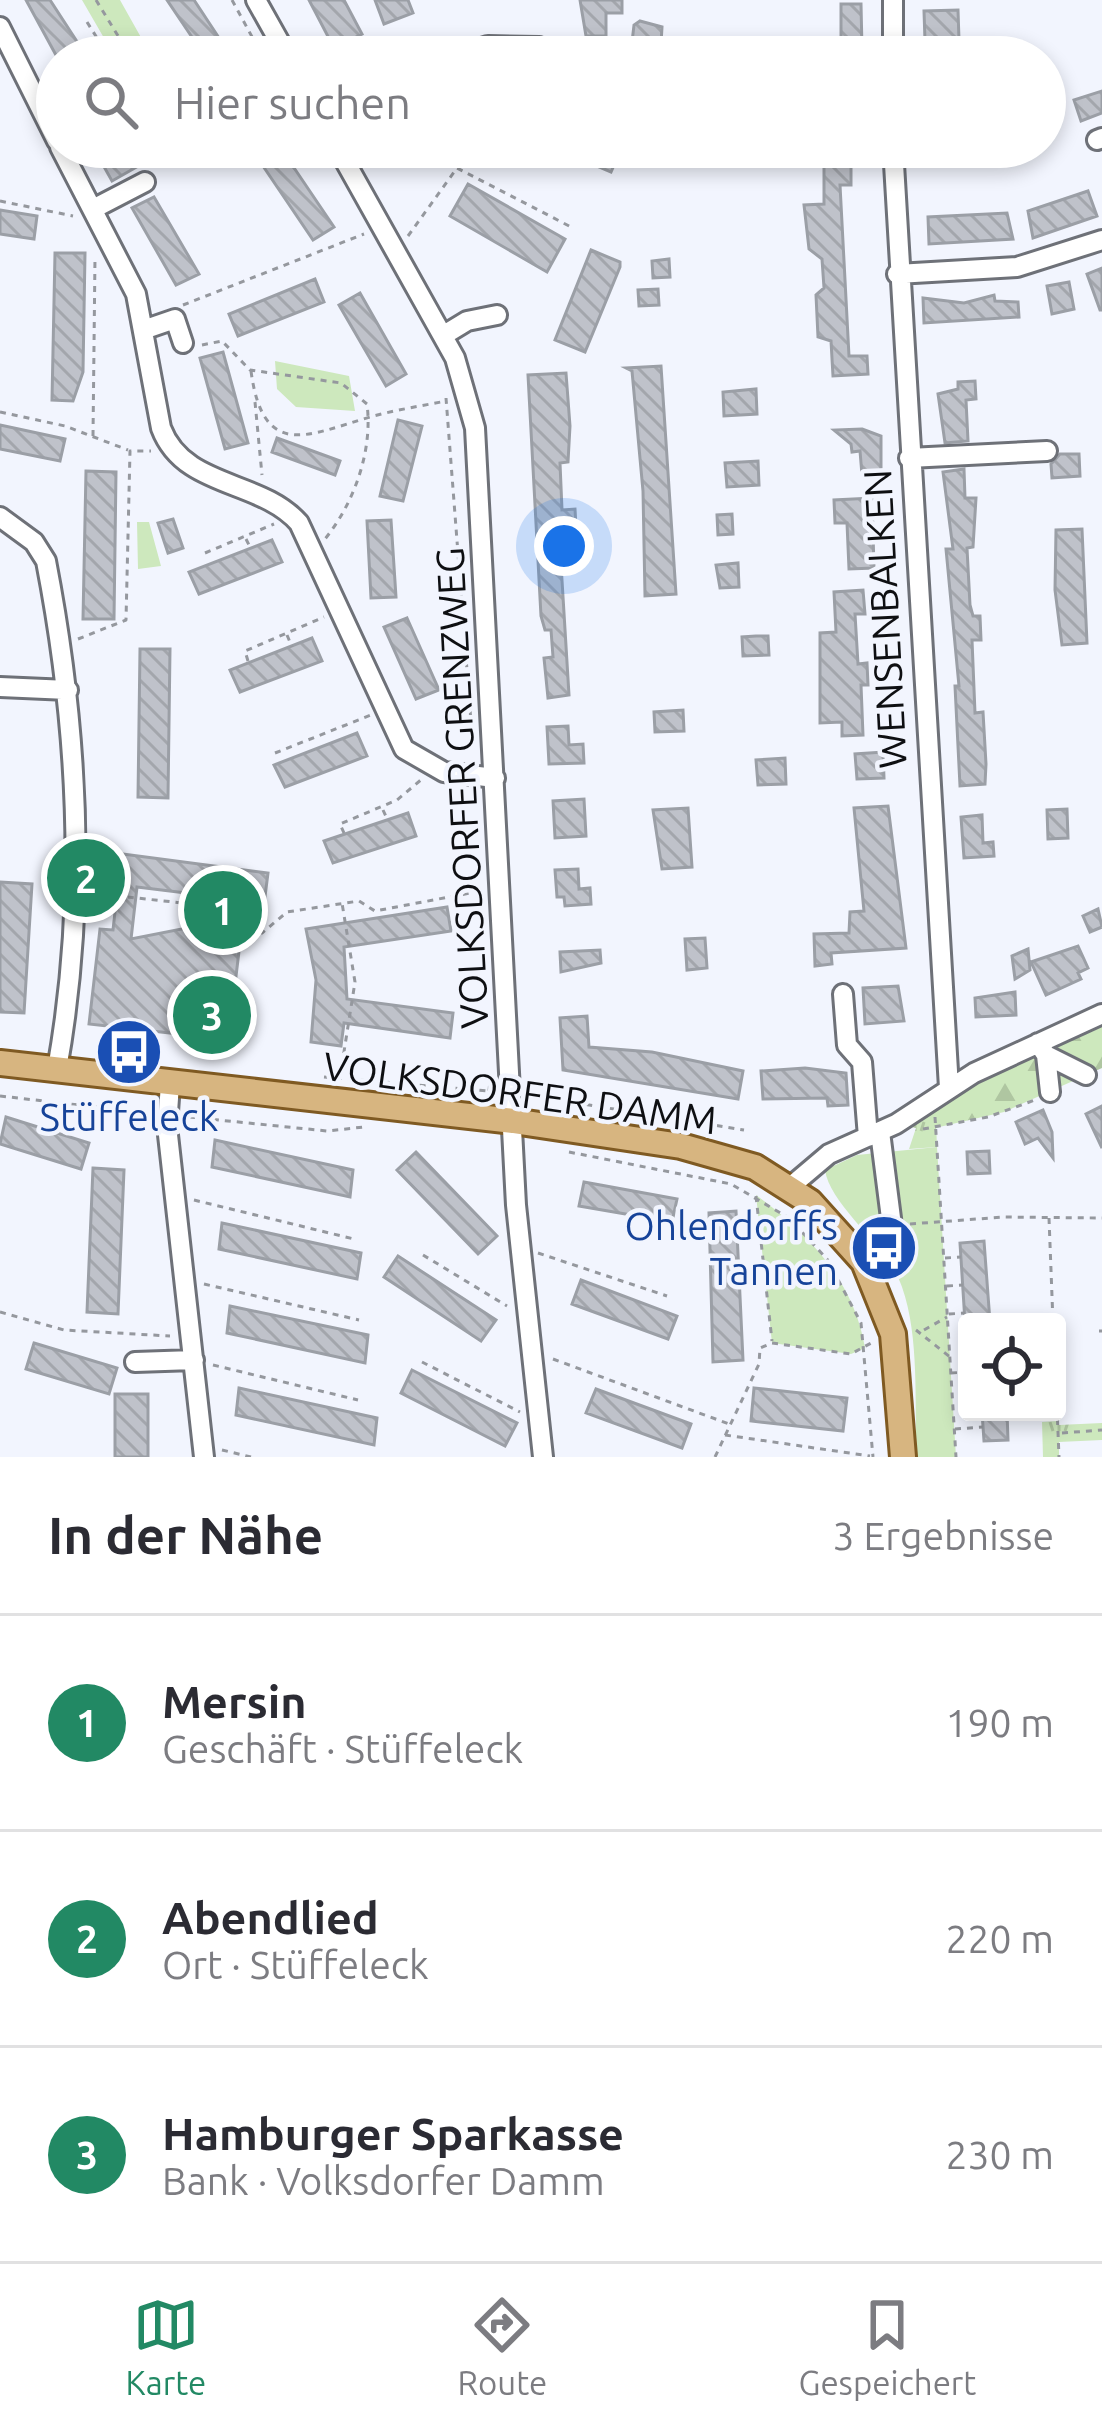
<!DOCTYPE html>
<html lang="de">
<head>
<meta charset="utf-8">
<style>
  body { margin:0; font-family:Ubuntu,sans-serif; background:#f7f7f7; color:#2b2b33 }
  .controls { position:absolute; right:36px; bottom:36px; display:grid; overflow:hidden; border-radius:12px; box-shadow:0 6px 18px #0003 }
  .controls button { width:108px; height:108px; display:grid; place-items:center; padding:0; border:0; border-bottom:3px solid #e1e1e2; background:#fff; color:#2b2b33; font:60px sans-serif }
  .you { position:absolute; left:564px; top:546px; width:42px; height:42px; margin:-30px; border:9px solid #fff; border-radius:50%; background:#1a73e8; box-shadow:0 0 0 18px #1a73e833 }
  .badge { display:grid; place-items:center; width:78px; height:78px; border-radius:50%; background:#228964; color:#fff; font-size:39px; font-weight:700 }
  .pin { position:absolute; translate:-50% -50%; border:6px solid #fff; box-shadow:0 3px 12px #0006 }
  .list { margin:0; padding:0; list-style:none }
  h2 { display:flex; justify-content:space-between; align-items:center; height:156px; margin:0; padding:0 48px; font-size:51px }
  h2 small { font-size:39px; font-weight:400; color:#7c7c81 }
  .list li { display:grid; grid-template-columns:78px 1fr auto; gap:36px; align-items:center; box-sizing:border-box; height:216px; padding:0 48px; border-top:3px solid #e1e1e2 }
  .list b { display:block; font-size:45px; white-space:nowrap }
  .list p { margin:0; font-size:39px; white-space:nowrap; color:#7c7c81 }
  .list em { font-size:39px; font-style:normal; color:#7c7c81 }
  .icon { flex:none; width:66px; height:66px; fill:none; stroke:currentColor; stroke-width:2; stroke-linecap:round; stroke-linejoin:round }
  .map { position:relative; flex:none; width:1102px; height:1457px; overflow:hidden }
  .search { position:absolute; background:#fff; box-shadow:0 6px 18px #0003; left:36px; right:36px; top:36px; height:132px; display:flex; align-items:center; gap:30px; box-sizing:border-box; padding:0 42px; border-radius:66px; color:#7c7c81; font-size:45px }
  .sheet { height:804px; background:#fff }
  nav { display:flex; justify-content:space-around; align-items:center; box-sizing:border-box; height:168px; border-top:3px solid #e1e1e2; background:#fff; font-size:33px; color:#7c7c81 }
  nav a { display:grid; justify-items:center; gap:6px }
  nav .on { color:#228964 }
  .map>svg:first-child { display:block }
  .grass { fill:url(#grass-tufts) }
  .forest { fill:url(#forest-firs) }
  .park { fill:#cde8bd }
  .building { fill:url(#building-back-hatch); stroke:#9b9fa6; stroke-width:3; fill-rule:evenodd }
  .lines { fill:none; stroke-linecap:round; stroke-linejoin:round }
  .minor-casing { stroke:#6e7178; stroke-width:24 }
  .major-casing { stroke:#7f5a22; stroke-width:30 }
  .path { stroke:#95989e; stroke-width:3; stroke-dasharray:6 6; stroke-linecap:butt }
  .minor { stroke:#fff; stroke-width:18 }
  .major { stroke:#d7b580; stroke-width:24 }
  .labels { text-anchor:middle; stroke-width:9; stroke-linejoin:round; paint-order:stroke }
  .street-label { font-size:39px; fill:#0e0f12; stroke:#f2f5fe }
  .transit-label { font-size:39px; fill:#164399; stroke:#f2f5fe }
</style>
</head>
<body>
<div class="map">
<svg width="1102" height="1457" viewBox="0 0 1102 1457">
  <defs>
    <pattern id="grass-tufts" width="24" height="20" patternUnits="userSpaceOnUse" patternTransform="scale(3)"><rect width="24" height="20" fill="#cde8bd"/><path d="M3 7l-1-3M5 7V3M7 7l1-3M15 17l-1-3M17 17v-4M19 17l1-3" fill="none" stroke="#afc6a1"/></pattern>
    <pattern id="forest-firs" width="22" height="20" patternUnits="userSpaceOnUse" patternTransform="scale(3)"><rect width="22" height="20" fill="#cde8bd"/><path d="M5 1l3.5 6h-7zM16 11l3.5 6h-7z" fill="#afc6a1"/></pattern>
    <pattern id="building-back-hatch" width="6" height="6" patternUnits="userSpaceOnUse" patternTransform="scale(3)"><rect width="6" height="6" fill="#bfc2ca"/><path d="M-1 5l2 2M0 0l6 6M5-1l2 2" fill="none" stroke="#a3a6ac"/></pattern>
  </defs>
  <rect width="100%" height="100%" fill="#f2f5fe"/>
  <path class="grass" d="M 935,1097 L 937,1147 L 909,1149 L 916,1128 L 896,1124 Z
    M 1058,1421 L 1059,1425 L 1102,1423 L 1102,1440 L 1059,1442 L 1059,1457 L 1043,1457 L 1042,1422 Z"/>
  <path class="forest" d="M 1102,1014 L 1102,1068 L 1004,1112 L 935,1128 L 935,1097 Z"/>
  <path class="park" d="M 82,0 L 120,0 L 152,57 L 115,57 Z
    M 275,361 L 349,376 L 355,411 L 296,407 L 277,389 Z
    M 137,522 L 149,522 L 161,566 L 138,569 Z
    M 937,1147 L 956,1457 L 917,1457 C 914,1404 920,1338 902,1287 C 888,1246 830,1206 825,1170 L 857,1155 Z
    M 756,1195 C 809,1234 854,1281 865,1348 L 851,1354 L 772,1343 Z"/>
  <path class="building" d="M 26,0 L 50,0 L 87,57 L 57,57 Z
    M 167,0 L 194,0 L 221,41 L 202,52 Z
    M 309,0 L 344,0 L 362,34 L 334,48 Z
    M 375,0 L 408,0 L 413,13 L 384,24 Z
    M 580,0 L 622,0 L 622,13 L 606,13 L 606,36 L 586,36 Z
    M 841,4 L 861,4 L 862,49 L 841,49 Z
    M 958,10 L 959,40 L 925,41 L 924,11 Z
    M 640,21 L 662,27 L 661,44 L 632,42 L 634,25 Z
    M 1102,91 L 1102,113 L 1081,121 L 1074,100 Z
    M 111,147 L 136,147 L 140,165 L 112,181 L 98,156 Z
    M 591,147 L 622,147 L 611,172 L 585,161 Z
    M 824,147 L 851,147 L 851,185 L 840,185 L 849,356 L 867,356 L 868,374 L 833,376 L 831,341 L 818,337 L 816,295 L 824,288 L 822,259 L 809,249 L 804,205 L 824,204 Z
    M 925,147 L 956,147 L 957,165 L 926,166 Z
    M 284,153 L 334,227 L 313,240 L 263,166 Z
    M 468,184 L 565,239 L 547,272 L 450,216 Z
    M 1088,191 L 1097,216 L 1033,238 L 1028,211 Z
    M 154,197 L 199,274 L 176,285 L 132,208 Z
    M 0,210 L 37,216 L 34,239 L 0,234 Z
    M 1007,213 L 1013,239 L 929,244 L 928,217 Z
    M 591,250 L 620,262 L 620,267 L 585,352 L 555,340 Z
    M 55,253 L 85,253 L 83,372 L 73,401 L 52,400 Z
    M 669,259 L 670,277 L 653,278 L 652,261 Z
    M 1102,268 L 1102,310 L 1100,310 L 1087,274 Z
    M 315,279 L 324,302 L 238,336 L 229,314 Z
    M 1069,282 L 1074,309 L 1052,314 L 1047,286 Z
    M 658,289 L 659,305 L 639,306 L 638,290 Z
    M 360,293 L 406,374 L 386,386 L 339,305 Z
    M 994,295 L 995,301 L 1018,302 L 1019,317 L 924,323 L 923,298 L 964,303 Z
    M 223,352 L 248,443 L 225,449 L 200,358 Z
    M 661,366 L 676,594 L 645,596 L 643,491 L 632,371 L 626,368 Z
    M 566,373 L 570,426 L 568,462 L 560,463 L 562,510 L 575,509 L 578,563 L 561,564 L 569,695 L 548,698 L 544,658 L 553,657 L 551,630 L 545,630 L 541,616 L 528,375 Z
    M 975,381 L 976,399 L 966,400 L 968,441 L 945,443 L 938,394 L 958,389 L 958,382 Z
    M 756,389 L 757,414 L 724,416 L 723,392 Z
    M 398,420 L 422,426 L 403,501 L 380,496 Z
    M 0,425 L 65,439 L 60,461 L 0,449 Z
    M 862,429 L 881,436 L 881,474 L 862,475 L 860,451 L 852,452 L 851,444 L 834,430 Z
    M 277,438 L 340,461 L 335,475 L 272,452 Z
    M 1060,454 L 1079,454 L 1080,476 L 1052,478 L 1051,464 Z
    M 758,461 L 759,485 L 727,487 L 725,463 Z
    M 964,469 L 965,498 L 976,498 L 973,547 L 967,548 L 970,605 L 973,616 L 980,616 L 981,640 L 972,640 L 975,713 L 983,712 L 986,764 L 985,784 L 960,786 L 955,686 L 959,686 L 946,549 L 953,549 L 943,472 Z
    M 86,471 L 116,472 L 114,619 L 83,619 Z
    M 872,498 L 874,568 L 849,569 L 847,523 L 835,523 L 834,500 Z
    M 732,514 L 733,534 L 718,535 L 717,515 Z
    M 173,519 L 183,548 L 168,553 L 158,523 Z
    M 391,520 L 396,597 L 371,598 L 367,521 Z
    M 1082,529 L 1087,643 L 1062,645 L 1055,590 L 1056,530 Z
    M 272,540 L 282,562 L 199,594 L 189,572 Z
    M 738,563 L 739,587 L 720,588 L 716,565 Z
    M 863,590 L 865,614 L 855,614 L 858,664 L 867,663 L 868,685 L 861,685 L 863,735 L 842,736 L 842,722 L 820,723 L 820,633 L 836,632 L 834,592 Z
    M 407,618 L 439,690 L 416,699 L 384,627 Z
    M 756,636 L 768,636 L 769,655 L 743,656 L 742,637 Z
    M 312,638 L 322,661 L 240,692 L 230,670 Z
    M 140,649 L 170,649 L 168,798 L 138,797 Z
    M 683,710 L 684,731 L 655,732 L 654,712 Z
    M 568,726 L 569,745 L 583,744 L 584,763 L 549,764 L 547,727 Z
    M 357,733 L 367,756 L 285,787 L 274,765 Z
    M 883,752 L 884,778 L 857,779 L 855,754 Z
    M 785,758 L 786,784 L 758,785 L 756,760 Z
    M 584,799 L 586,836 L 555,838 L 553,801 Z
    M 888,806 L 906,948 L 831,953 L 832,964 L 815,966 L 814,934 L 849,933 L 850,912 L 864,911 L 854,808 Z
    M 688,808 L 692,867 L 662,869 L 653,810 Z
    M 1067,809 L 1068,838 L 1048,839 L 1047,810 Z
    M 408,813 L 416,836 L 333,863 L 324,841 Z
    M 982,815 L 983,843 L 993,842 L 994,856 L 964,858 L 961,817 Z
    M 100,851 L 268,873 L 263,912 L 244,910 L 229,1034 L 188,1029 L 188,1035 L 89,1024 L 100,929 L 113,930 L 118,885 L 97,883 ZM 137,887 L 186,893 L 212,899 L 190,918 L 187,928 L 131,939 Z
    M 578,869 L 579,889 L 590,888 L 591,904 L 565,906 L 564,897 L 557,897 L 555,870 Z
    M 0,882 L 32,884 L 24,1013 L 0,1012 Z
    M 447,907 L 451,931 L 344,947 L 347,999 L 453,1013 L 450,1038 L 344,1023 L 341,1046 L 311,1042 L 316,980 L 306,929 Z
    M 1098,909 L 1102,927 L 1090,932 L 1083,916 Z
    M 705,938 L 707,968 L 687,970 L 685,939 Z
    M 1078,946 L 1088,968 L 1078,973 L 1081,979 L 1046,995 L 1031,962 Z
    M 1028,949 L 1030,970 L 1015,979 L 1012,956 Z
    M 600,950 L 601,963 L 561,972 L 560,952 Z
    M 898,986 L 904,1021 L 865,1024 L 863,988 Z
    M 1015,992 L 1016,1015 L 976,1017 L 975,998 Z
    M 587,1016 L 589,1047 L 652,1052 L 743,1071 L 738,1099 L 563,1070 L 560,1018 Z
    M 805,1068 L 846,1073 L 848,1105 L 828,1106 L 827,1098 L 763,1099 L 761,1071 Z
    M 1102,1106 L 1102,1148 L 1086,1114 Z
    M 1043,1110 L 1052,1132 L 1053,1158 L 1038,1138 L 1025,1144 L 1016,1122 Z
    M 6,1117 L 89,1143 L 81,1169 L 0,1144 Z
    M 215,1140 L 353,1170 L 350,1197 L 212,1167 Z
    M 989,1151 L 990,1173 L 968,1174 L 967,1152 Z
    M 416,1152 L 497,1236 L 478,1254 L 397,1170 Z
    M 93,1168 L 124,1170 L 118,1314 L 87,1312 Z
    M 584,1182 L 677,1199 L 672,1222 L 579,1206 Z
    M 736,1211 L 743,1360 L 713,1362 L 709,1213 Z
    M 222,1223 L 361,1253 L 357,1279 L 219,1249 Z
    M 984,1241 L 990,1322 L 965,1322 L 960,1243 Z
    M 398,1256 L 496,1320 L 481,1341 L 384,1277 Z
    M 581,1280 L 677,1316 L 668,1339 L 572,1304 Z
    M 230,1306 L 368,1335 L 365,1363 L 227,1333 Z
    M 34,1343 L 117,1368 L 109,1394 L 26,1369 Z
    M 412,1370 L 517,1423 L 505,1446 L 401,1393 Z
    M 239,1388 L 377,1418 L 374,1445 L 236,1415 Z
    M 754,1388 L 847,1398 L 843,1431 L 751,1421 Z
    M 596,1389 L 691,1424 L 682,1448 L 586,1413 Z
    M 115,1394 L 148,1394 L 148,1457 L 115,1457 Z
    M 982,1412 L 1007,1412 L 1008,1440 L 984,1441 Z"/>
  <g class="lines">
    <defs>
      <path id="minor" d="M 256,0 L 288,57
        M 0,27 L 57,141
        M 454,57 L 488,46 L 539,47
        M 893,57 L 893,0
        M 1097,140 L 1102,138
        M 60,147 L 136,294 L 161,428 C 184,489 260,479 299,523 L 404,749 L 444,772 L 495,778
        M 337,147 L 455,358 L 475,428 L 516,1205 L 543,1457
        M 893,147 L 949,1088
        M 67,159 L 89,147
        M 93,209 L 145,182
        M 897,274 L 1017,267 L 1102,240
        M 143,330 L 175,319 L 183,343
        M 444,335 L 467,321 L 497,315
        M 909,458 L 1047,451
        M 0,517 L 34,542 L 46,561 C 78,727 87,902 57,1069
        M 0,687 L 68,690
        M 843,994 L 847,1045 L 862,1062 L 868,1137
        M 1038,1043 L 1046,1055 L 1086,1075
        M 1046,1055 L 1050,1092
        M 170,1084 L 167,1126 L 204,1457
        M 880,1132 L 892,1226
        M 790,1187 L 829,1154 L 896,1124 L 974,1073 L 1102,1014
        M 135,1362 L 194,1360"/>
      <path id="major" d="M 0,1063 L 513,1121 L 681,1146 L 755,1167 L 810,1202 L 864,1262 L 893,1334 L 903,1457"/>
    </defs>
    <use href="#minor" class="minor-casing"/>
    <use href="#major" class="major-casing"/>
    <path class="path" d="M 96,0 L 131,57
      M 232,0 L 263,57
      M 87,22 L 109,57
      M 0,201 L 73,216
      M 408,236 L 457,168 L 573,228
      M 183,305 L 364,234
      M 202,345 L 222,341 L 250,370 L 341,383 L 367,404 C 373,451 354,503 325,539
      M 251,371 C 263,461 308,435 370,417 C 395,410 421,406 446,401
      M 446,398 L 472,735
      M 255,402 L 262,475
      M 0,412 L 65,426 L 128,450
      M 93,436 L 95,257
      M 246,539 L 251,549
      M 205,553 L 274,524
      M 287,635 L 292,647
      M 78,639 L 126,620 L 130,451 L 151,451
      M 248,661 L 245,651 L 324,617
      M 275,753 L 371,715
      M 383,810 L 388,821
      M 344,833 L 340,824 L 397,800 L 422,779
      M 92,893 L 191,904 L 188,924 L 262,933 L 287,912 L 359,901 L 375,911 L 481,891
      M 324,1077 L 488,1091
      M 340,1077 L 355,982 L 342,903
      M 489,1091 L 490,1080
      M 527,1095 L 744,1130
      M 0,1096 L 149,1113
      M 189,1117 L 327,1131 L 364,1127
      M 935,1117 L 956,1457
      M 923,1129 L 988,1117 L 1035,1100
      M 569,1152 L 731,1184 L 789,1218 L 827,1259 L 861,1323 L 873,1457
      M 756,1196 L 772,1341
      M 194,1200 L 354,1239
      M 1049,1218 L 1053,1322
      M 910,1224 L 1004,1217 L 1102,1218
      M 538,1253 L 667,1296
      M 423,1255 L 507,1306
      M 945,1258 L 961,1257
      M 204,1284 L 359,1320
      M 947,1286 L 963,1285
      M 0,1312 L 64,1330 L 170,1336
      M 949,1314 L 965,1313
      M 916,1330 L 950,1357
      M 924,1330 L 947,1317
      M 1099,1331 L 1102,1331
      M 553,1359 L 729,1424
      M 422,1362 L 520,1412
      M 213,1365 L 358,1400
      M 951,1373 L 967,1372
      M 1057,1407 L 1059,1457
      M 955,1429 L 983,1427
      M 1062,1433 L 1102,1430
      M 725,1435 L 870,1456
      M 222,1450 L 251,1457
      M 715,1457 L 759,1364 L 760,1348 L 772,1343 L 851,1354 L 873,1342"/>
    <use href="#minor" class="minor"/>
    <use href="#major" class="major"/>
  </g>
  <defs>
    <symbol id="bus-disc" viewBox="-11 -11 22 22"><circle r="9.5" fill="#1a4fb4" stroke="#f2f5fe"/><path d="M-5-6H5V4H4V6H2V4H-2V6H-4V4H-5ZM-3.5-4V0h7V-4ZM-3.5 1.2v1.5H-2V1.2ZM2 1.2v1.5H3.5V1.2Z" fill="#fff"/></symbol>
  </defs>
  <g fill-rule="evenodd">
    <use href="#bus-disc" x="91" y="1014" width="76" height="76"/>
    <use href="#bus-disc" x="846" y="1210" width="76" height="76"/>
  </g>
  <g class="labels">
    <g class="street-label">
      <text transform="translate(885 619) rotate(-93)" y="14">WENSENBALKEN</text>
      <text transform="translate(462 788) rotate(-93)" y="14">VOLKSDORFER GRENZWEG</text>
      <text transform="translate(520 1093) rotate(8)" y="14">VOLKSDORFER DAMM</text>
    </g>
    <g class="transit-label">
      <text x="129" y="1131">Stüffeleck</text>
      <text x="838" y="1240" text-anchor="end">Ohlendorffs<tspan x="838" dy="45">Tannen</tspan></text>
    </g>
  </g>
</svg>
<div class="controls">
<button><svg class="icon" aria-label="locate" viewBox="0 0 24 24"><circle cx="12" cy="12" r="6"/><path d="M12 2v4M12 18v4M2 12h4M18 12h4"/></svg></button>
</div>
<div class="you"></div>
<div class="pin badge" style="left:223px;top:910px">1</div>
<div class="pin badge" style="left:86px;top:878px">2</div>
<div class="pin badge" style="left:212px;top:1015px">3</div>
<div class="search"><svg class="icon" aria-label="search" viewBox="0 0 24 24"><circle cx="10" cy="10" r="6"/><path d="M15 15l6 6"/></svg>Hier suchen</div>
</div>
<section class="sheet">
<h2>In der Nähe<small>3 Ergebnisse</small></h2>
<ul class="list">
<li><span class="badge">1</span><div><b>Mersin</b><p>Geschäft · Stüffeleck</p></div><em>190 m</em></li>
<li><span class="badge">2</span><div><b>Abendlied</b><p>Ort · Stüffeleck</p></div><em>220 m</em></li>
<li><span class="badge">3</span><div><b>Hamburger Sparkasse</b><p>Bank · Volksdorfer Damm</p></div><em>230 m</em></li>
</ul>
</section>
<nav>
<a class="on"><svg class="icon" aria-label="map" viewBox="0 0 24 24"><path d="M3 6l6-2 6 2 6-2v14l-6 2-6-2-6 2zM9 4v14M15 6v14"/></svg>Karte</a>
<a><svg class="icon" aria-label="directions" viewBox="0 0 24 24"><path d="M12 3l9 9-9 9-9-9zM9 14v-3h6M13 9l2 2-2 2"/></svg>Route</a>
<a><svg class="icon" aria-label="saved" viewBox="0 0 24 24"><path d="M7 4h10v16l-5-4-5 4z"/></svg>Gespeichert</a>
</nav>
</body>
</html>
